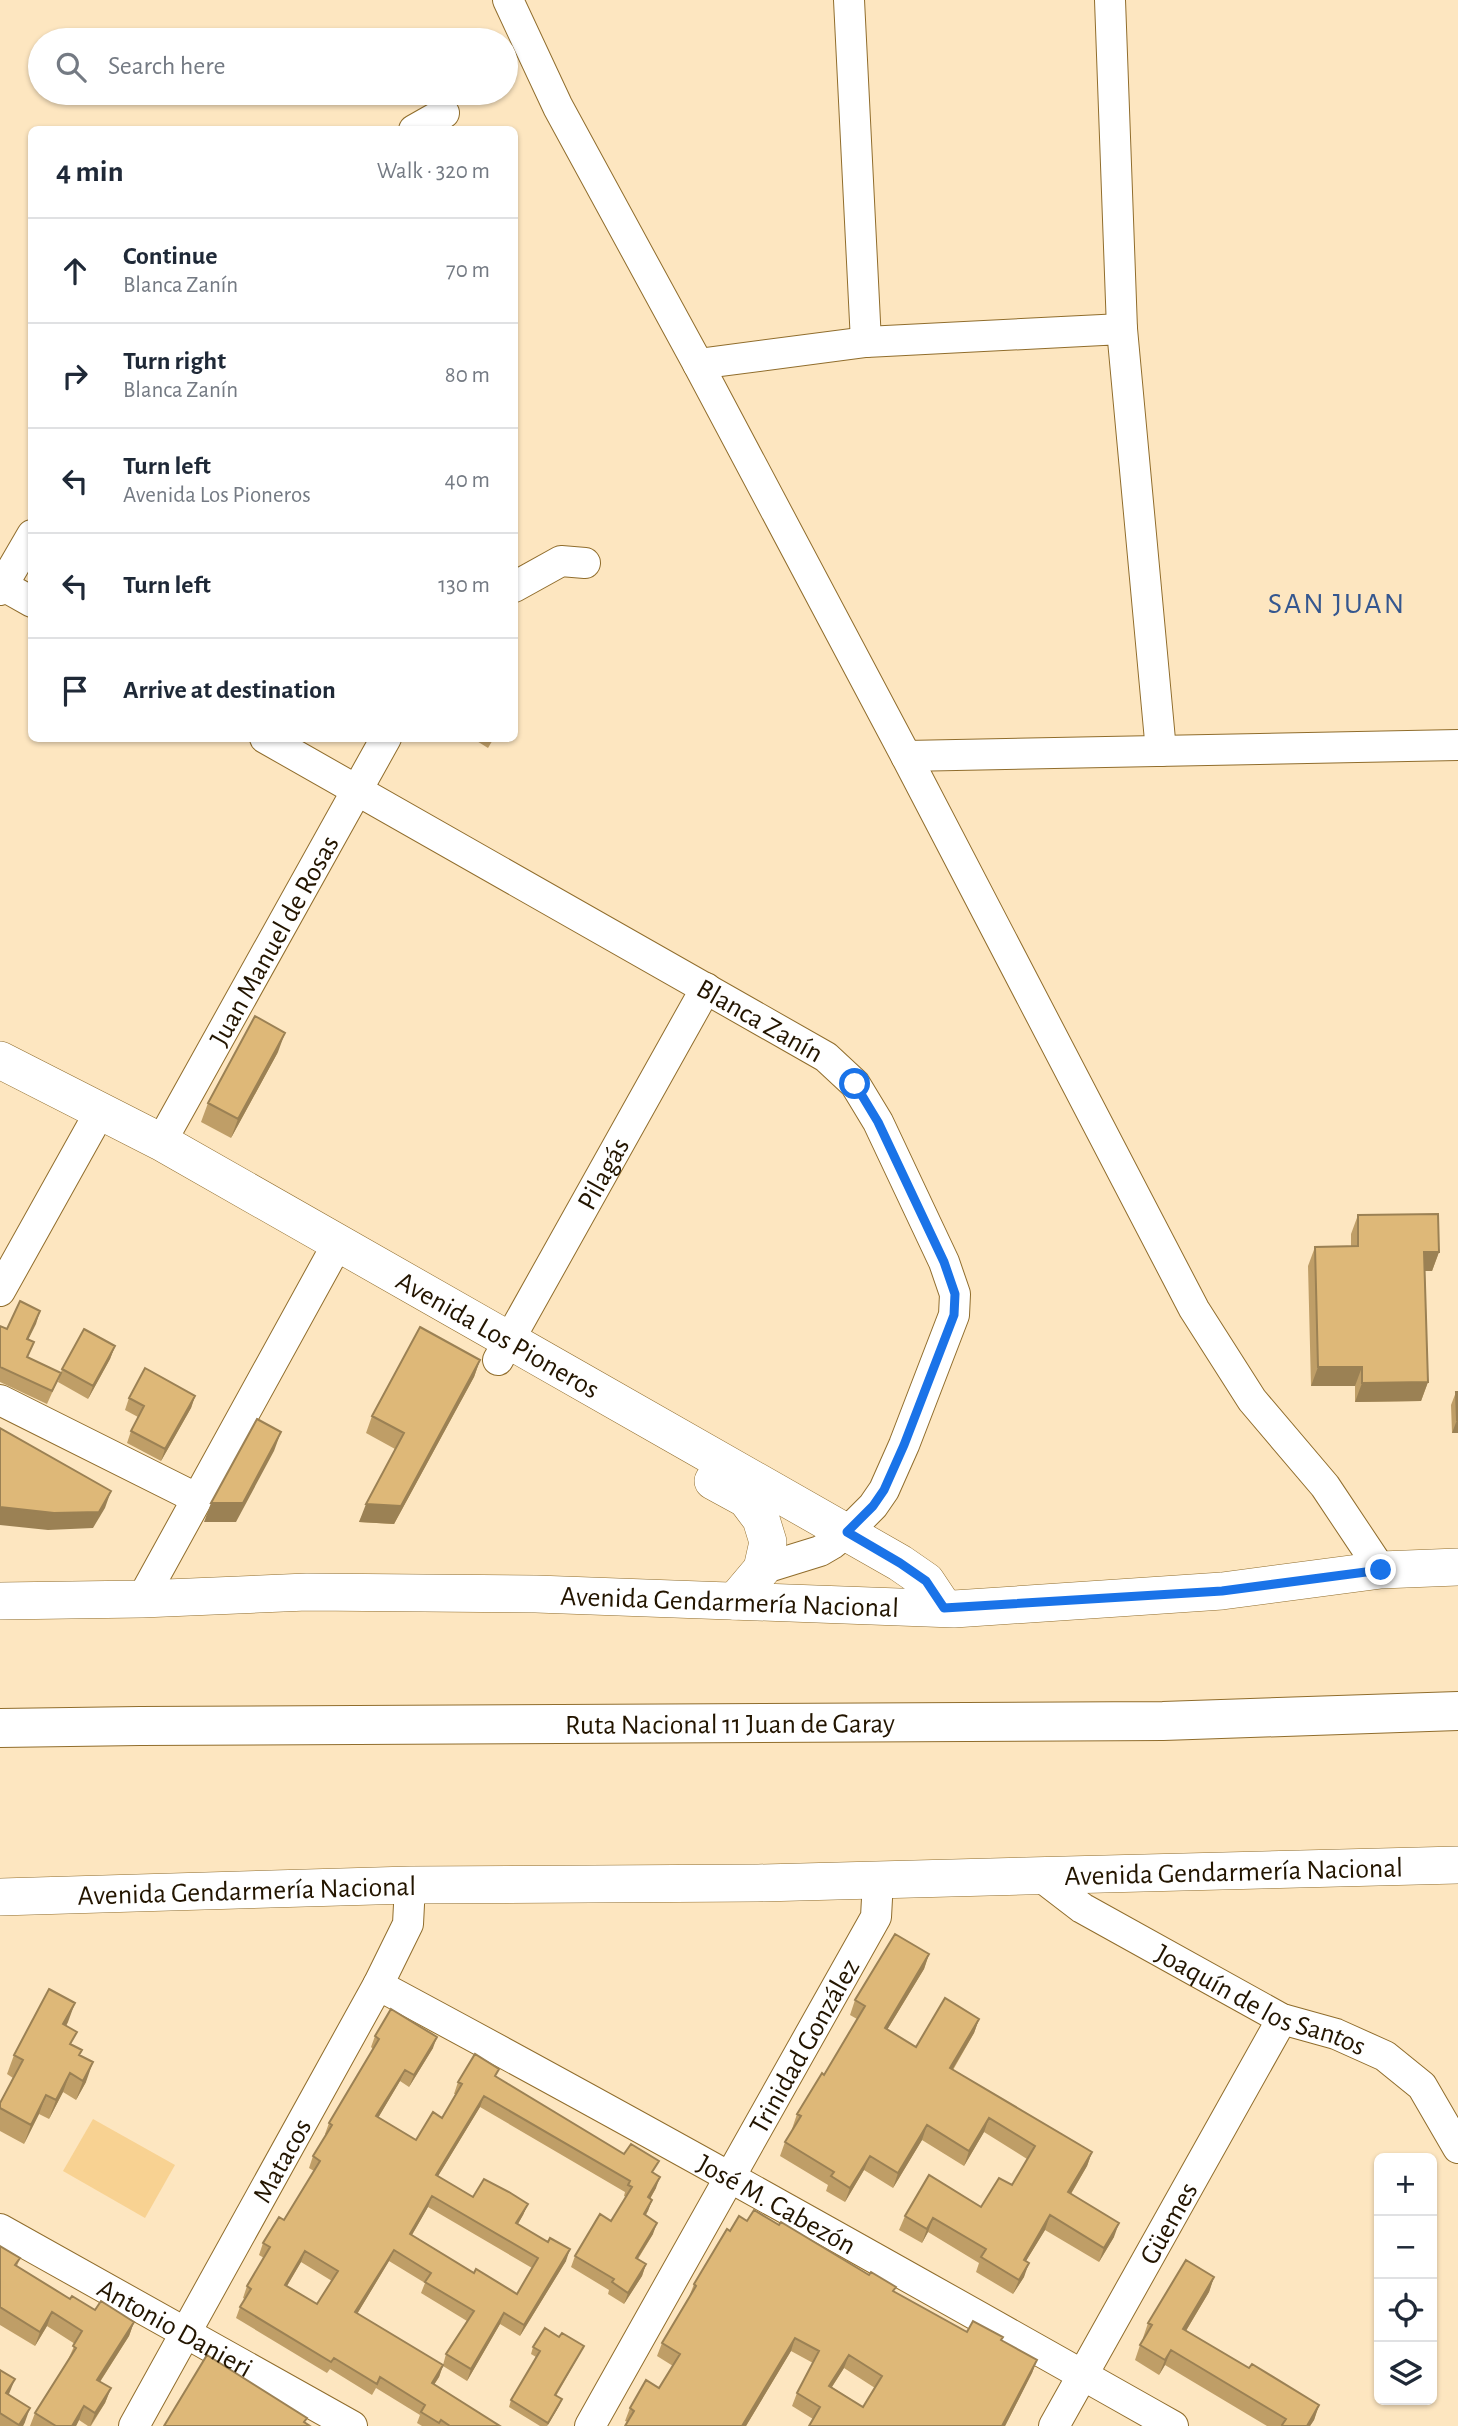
<!DOCTYPE html>
<html lang="en">
<head>
<meta charset="utf-8">
<style>
  body { margin:0; font-family:"Alegreya Sans",sans-serif; background:#f2f2f3; color:#1f2937 }
  .controls { position:absolute; right:21px; bottom:21px; display:grid; overflow:hidden; border-radius:10px; box-shadow:0 2px 5px #0004 }
  .controls button { width:63px; height:63px; display:grid; place-items:center; padding:0; border:0; border-bottom:2px solid #e0e1e3; background:#fff; color:#1f2937; font:35px sans-serif }
  .stop { position:absolute; width:21px; height:21px; margin:-16px; border:5px solid #1a73e8; border-radius:50%; background:#fff }
  .stop.end { background:#1a73e8; border-color:#fff; box-shadow:0 2px 7px #0008 }
  .list { margin:0; padding:0; list-style:none }
  h2 { display:flex; justify-content:space-between; align-items:center; height:91px; margin:0; padding:0 28px; font-size:30px }
  h2 small { font-size:23px; font-weight:400; color:#747a83 }
  .list li { display:grid; grid-template-columns:46px 1fr auto; gap:21px; align-items:center; box-sizing:border-box; height:105px; padding:0 28px; border-top:2px solid #e0e1e3 }
  .list b { display:block; font-size:26px; white-space:nowrap }
  .list p { margin:0; font-size:23px; white-space:nowrap; color:#747a83 }
  .list em { font-size:23px; font-style:normal; color:#747a83 }
  .icon { flex:none; width:38px; height:38px; fill:none; stroke:currentColor; stroke-width:2; stroke-linecap:round; stroke-linejoin:round }
  .map { position:relative; flex:none; width:1458px; height:2426px; overflow:hidden }
  .search { position:absolute; background:#fff; box-shadow:0 2px 5px #0004; left:28px; top:28px; width:490px; height:77px; display:flex; align-items:center; gap:18px; box-sizing:border-box; padding:0 24px; border-radius:38px; color:#747a83; font-size:26px }
  .panel { position:absolute; background:#fff; box-shadow:0 2px 5px #0004; left:28px; top:126px; width:490px; height:616px; border-radius:10px }
  .map>svg:first-child { display:block }
  .green { fill:#f8d292 }
  .lines { fill:none; stroke-linecap:round; stroke-linejoin:round }
  .minor-casing { stroke:#906d2c; stroke-width:32 }
  .major-casing { stroke:#906d2c; stroke-width:38 }
  .highway-casing { stroke:#906d2c; stroke-width:40 }
  .minor { stroke:#fff; stroke-width:30 }
  .major { stroke:#fff; stroke-width:37 }
  .highway { stroke:#fff; stroke-width:38 }
  .wall { fill:#bf9e67; fill-rule:evenodd }
  .shaded-wall { fill:#9b8154 }
  .building { fill:#deb878; stroke:#9b8154; stroke-width:2; fill-rule:evenodd }
  .route { stroke:#1a73e8; stroke-width:9 }
  .labels { text-anchor:middle; stroke-width:5; stroke-linejoin:round; paint-order:stroke }
  .street-label { font-size:28px; fill:#231500; stroke:#fde6c0 }
  .neighbourhood-label { font-size:30px; letter-spacing:2px; fill:#35578f; stroke:#fde6c0 }
</style>
</head>
<body>
<div class="map">
<svg width="1458" height="2426" viewBox="0 0 1458 2426">
  <rect width="100%" height="100%" fill="#fde6c0"/>
  <path class="green" d="M 93,2119 L 175,2165 L 145,2218 L 63,2171 Z"/>
  <g class="lines">
    <defs>
      <g id="minor">
        <path d="M 508,0 L 558,107 L 698,364 L 906,756 L 1194,1309 L 1252,1400 L 1325,1486 L 1381,1570"/>
        <path d="M 849,0 L 866,342"/>
        <path d="M 1110,0 L 1122,329"/>
        <path d="M 414,130 L 444,113"/>
        <path d="M 698,364 L 866,342 L 1122,329 L 1161,751"/>
        <path d="M 0,584 L 32,602"/>
        <path d="M 514,587 L 561,561 L 585,563"/>
        <path d="M 0,590 L 32,535"/>
        <path id="s1" d="M 265,738 L 826,1057 L 855,1084 L 878,1122 L 944,1262 L 955,1294 L 954,1315 L 904,1445 L 884,1490 L 873,1506 L 847,1532 L 832,1544 L 820,1551 L 762,1569"/>
        <path d="M 906,756 L 1458,745"/>
        <path id="s2" d="M 161,1142 L 386,738"/>
        <path d="M 0,1291 L 101,1110"/>
        <path id="s3" d="M 498,1360 L 706,988"/>
        <path d="M 0,1400 L 196,1498"/>
        <path d="M 142,1599 L 338,1243"/>
        <path id="s4" d="M 1039,1875 L 1082,1908 L 1282,2019 L 1336,2034 L 1385,2056 L 1422,2086 L 1458,2148"/>
        <path id="s5" d="M 378,1985 C 645,2128 909,2277 1173,2426"/>
        <path id="s6" d="M 0,2229 L 352,2426"/>
        <path id="s7" d="M 134,2426 L 378,1985 L 408,1924 L 410,1885"/>
        <path id="s8" d="M 590,2426 L 876,1917 L 878,1880"/>
        <path id="s9" d="M 1054,2426 L 1282,2019"/>
      </g>
      <g id="major">
        <path id="s10" d="M 0,1060 L 161,1142 L 900,1563 L 926,1581 L 944,1608"/>
        <path d="M 713,1481 L 746,1499 L 761,1519 L 768,1542 L 762,1569 L 735,1601"/>
        <path id="s11" d="M 0,1601 L 142,1599 L 307,1592 L 536,1594 L 954,1609 L 1222,1591 L 1381,1570 L 1458,1567"/>
        <path id="s12" d="M 0,1897 L 410,1885 L 758,1883 L 1458,1865"/>
      </g>
      <g id="highway">
        <path id="s13" d="M 0,1728 L 140,1726 L 1163,1721 L 1458,1711"/>
      </g>
    </defs>
    <use href="#minor" class="minor-casing"/>
    <use href="#major" class="major-casing"/>
    <use href="#highway" class="highway-casing"/>
    <use href="#minor" class="minor"/>
    <use href="#major" class="major"/>
    <use href="#highway" class="highway"/>
  </g>
  <path class="wall" d="M 472,738 L 494,738 L 488,748 Z
    M 278,1052 L 231,1138 L 201,1122 L 208,1103 Z
    M 1358,1215 L 1439,1252 L 1432,1271 L 1425,1271 L 1428,1382 L 1421,1401 L 1355,1402 L 1355,1386 L 1311,1386 L 1308,1266 L 1315,1247 L 1351,1247 L 1351,1234 Z
    M 40,1311 L 28,1339 L 28,1357 L 61,1373 L 47,1404 L 0,1382 L 0,1326 L 7,1329 Z
    M 115,1346 L 110,1359 L 88,1399 L 58,1382 L 62,1369 Z
    M 480,1360 L 474,1377 L 394,1524 L 359,1522 L 395,1449 L 366,1433 L 372,1416 Z
    M 1456,1392 L 1458,1392 L 1458,1433 L 1452,1433 L 1451,1405 Z
    M 195,1396 L 191,1408 L 161,1461 L 127,1443 L 131,1431 L 138,1417 L 125,1410 L 129,1398 Z
    M 929,1954 L 924,1969 L 887,2030 L 916,2047 L 979,2019 L 974,2033 L 953,2070 L 1092,2152 L 1087,2166 L 1071,2194 L 1114,2237 L 1099,2262 L 1045,2230 L 1026,2261 L 1024,2277 L 1013,2294 L 976,2272 L 979,2263 L 928,2232 L 922,2243 L 899,2230 L 905,2216 L 981,2207 L 1012,2185 L 1027,2159 L 984,2132 L 964,2166 L 922,2140 L 893,2188 L 864,2170 L 845,2202 L 826,2191 L 828,2185 L 780,2156 L 785,2142 L 793,2129 L 792,2129 L 797,2114 L 824,2075 L 857,2019 L 850,2015 L 855,2000 Z
    M 68,2022 L 66,2026 L 72,2045 L 80,2056 L 86,2082 L 76,2100 L 63,2092 L 49,2119 L 39,2114 L 24,2144 L 0,2131 L 0,2103 L 13,2078 L 7,2074 L 14,2055 Z
    M 375,2036 L 433,2048 L 409,2087 L 400,2081 L 378,2118 L 416,2140 L 442,2118 L 456,2094 L 454,2094 L 458,2082 L 496,2077 L 654,2173 L 656,2188 L 650,2199 L 652,2200 L 646,2215 L 653,2234 L 638,2259 L 646,2264 L 642,2276 L 624,2304 L 608,2294 L 609,2290 L 571,2267 L 575,2256 L 611,2221 L 626,2197 L 624,2196 L 625,2192 L 480,2107 L 438,2176 L 473,2197 L 528,2204 L 523,2215 L 518,2224 L 566,2261 L 520,2336 L 500,2324 L 467,2381 L 443,2366 L 439,2377 L 434,2385 L 500,2426 L 422,2426 L 417,2423 L 420,2415 L 376,2388 L 372,2395 L 330,2369 L 327,2373 L 236,2318 L 240,2307 L 245,2299 L 243,2298 L 247,2286 L 264,2258 L 259,2255 L 263,2243 L 284,2220 L 314,2171 L 309,2168 L 313,2156 L 326,2135 L 325,2134 L 329,2123 L 373,2049 L 371,2047 ZM 428,2207 L 532,2268 L 517,2294 L 474,2273 L 412,2235 ZM 389,2261 L 425,2283 L 421,2293 L 467,2321 L 446,2354 L 443,2365 L 357,2314 ZM 301,2262 L 332,2281 L 317,2304 L 287,2286 Z
    M 747,2221 L 894,2292 L 967,2332 L 1002,2341 L 1037,2360 L 1032,2373 L 1005,2426 L 809,2426 L 813,2419 L 792,2406 L 797,2393 L 813,2363 L 791,2351 L 746,2426 L 625,2426 L 628,2422 L 625,2421 L 630,2408 L 659,2388 L 673,2366 L 657,2356 L 662,2343 L 689,2297 L 694,2284 L 730,2231 ZM 844,2368 L 875,2388 L 863,2407 L 832,2387 Z
    M 0,2246 L 20,2258 L 17,2266 L 70,2299 L 95,2310 L 134,2322 L 129,2336 L 100,2382 L 111,2388 L 105,2403 L 91,2426 L 88,2426 L 79,2420 L 76,2426 L 30,2426 L 35,2413 L 68,2360 L 75,2344 L 47,2326 L 35,2346 L 0,2325 Z
    M 1214,2277 L 1209,2292 L 1186,2331 L 1249,2368 L 1319,2405 L 1314,2420 L 1310,2426 L 1267,2426 L 1165,2365 L 1159,2375 L 1135,2360 L 1140,2345 L 1144,2339 L 1143,2338 L 1148,2323 Z
    M 533,2347 L 581,2352 L 556,2396 L 562,2399 L 559,2406 L 547,2426 L 540,2426 L 509,2407 L 511,2400 L 536,2357 L 531,2354 Z
    M 0,2370 L 9,2395 L 25,2422 L 23,2426 L 0,2426 Z"/>
  <path class="shaded-wall" d="M 285,1033 L 278,1052 L 231,1138 L 238,1119 Z
    M 1424,1252 L 1439,1252 L 1432,1271 L 1417,1271 Z
    M 40,1311 L 36,1324 L 22,1352 L 27,1339 Z
    M 115,1346 L 110,1359 L 88,1399 L 93,1386 Z
    M 480,1360 L 474,1377 L 394,1524 L 359,1522 L 366,1504 Z
    M 1318,1367 L 1362,1367 L 1355,1386 L 1311,1386 Z
    M 1428,1382 L 1421,1401 L 1355,1402 L 1362,1383 Z
    M 195,1396 L 191,1408 L 161,1461 L 165,1449 Z
    M 1457,1420 L 1458,1420 L 1458,1433 L 1452,1433 Z
    M 281,1432 L 274,1451 L 236,1522 L 204,1522 L 211,1503 Z
    M 111,1491 L 105,1508 L 93,1528 L 48,1530 L 0,1525 L 0,1507 Z
    M 929,1954 L 924,1969 L 879,2043 L 885,2028 Z
    M 75,2003 L 68,2022 L 56,2043 L 63,2024 Z
    M 979,2019 L 974,2033 L 945,2082 L 950,2068 Z
    M 437,2037 L 433,2048 L 409,2087 L 414,2075 Z
    M 93,2062 L 86,2082 L 76,2100 L 83,2081 Z
    M 405,2070 L 400,2081 L 372,2128 L 376,2116 Z
    M 70,2073 L 63,2092 L 49,2119 L 56,2100 Z
    M 46,2095 L 39,2114 L 24,2144 L 31,2125 Z
    M 484,2096 L 480,2107 L 432,2186 L 436,2175 Z
    M 989,2118 L 984,2132 L 964,2166 L 969,2151 Z
    M 927,2125 L 922,2140 L 893,2188 L 898,2173 Z
    M 1092,2152 L 1087,2166 L 1063,2207 L 1068,2192 Z
    M 870,2156 L 864,2170 L 845,2202 L 850,2188 Z
    M 660,2177 L 656,2188 L 644,2209 L 648,2197 Z
    M 432,2196 L 428,2207 L 406,2245 L 410,2234 Z
    M 652,2200 L 648,2211 L 639,2225 L 644,2214 Z
    M 528,2204 L 523,2215 L 512,2234 L 516,2223 Z
    M 1050,2215 L 1045,2230 L 1018,2274 L 1024,2260 Z
    M 933,2218 L 928,2232 L 922,2243 L 927,2229 Z
    M 657,2223 L 653,2234 L 631,2269 L 636,2258 Z
    M 1119,2223 L 1114,2237 L 1099,2262 L 1104,2248 Z
    M 570,2249 L 566,2261 L 520,2336 L 524,2325 Z
    M 394,2250 L 389,2261 L 351,2324 L 355,2312 Z
    M 305,2251 L 301,2262 L 281,2296 L 285,2285 Z
    M 1029,2263 L 1024,2277 L 1013,2294 L 1019,2280 Z
    M 646,2264 L 642,2276 L 624,2304 L 628,2293 Z
    M 1214,2277 L 1209,2292 L 1178,2344 L 1183,2329 Z
    M 52,2312 L 47,2326 L 35,2346 L 40,2332 Z
    M 504,2313 L 500,2324 L 467,2381 L 471,2369 Z
    M 134,2322 L 129,2336 L 92,2394 L 97,2380 Z
    M 795,2338 L 791,2351 L 746,2426 L 742,2426 Z
    M 1171,2350 L 1165,2365 L 1159,2375 L 1165,2360 Z
    M 849,2355 L 844,2368 L 824,2399 L 829,2386 Z
    M 1037,2360 L 1032,2373 L 1005,2426 L 1002,2426 Z
    M 443,2365 L 439,2377 L 427,2395 L 432,2383 Z
    M 15,2379 L 9,2394 L 1,2407 L 6,2393 Z
    M 111,2388 L 105,2403 L 90,2426 L 95,2413 Z
    M 562,2399 L 559,2406 L 547,2426 L 548,2423 Z
    M 1319,2405 L 1314,2420 L 1310,2426 L 1307,2426 Z
    M 84,2406 L 79,2420 L 76,2426 L 72,2426 Z
    M 30,2408 L 25,2422 L 23,2426 L 19,2426 Z"/>
  <path class="building" d="M 255,1016 L 285,1033 L 238,1119 L 208,1103 Z
    M 1438,1214 L 1439,1252 L 1424,1252 L 1428,1382 L 1362,1383 L 1362,1367 L 1318,1367 L 1315,1247 L 1358,1246 L 1358,1215 Z
    M 20,1301 L 40,1311 L 27,1339 L 34,1342 L 27,1357 L 61,1373 L 52,1391 L 0,1367 L 0,1326 L 7,1329 Z
    M 420,1327 L 480,1360 L 401,1506 L 366,1504 L 404,1433 L 372,1416 Z
    M 84,1329 L 115,1346 L 93,1386 L 62,1369 Z
    M 145,1368 L 195,1396 L 165,1449 L 131,1431 L 144,1406 L 129,1398 Z
    M 1456,1392 L 1458,1392 L 1458,1420 L 1457,1420 Z
    M 257,1419 L 281,1432 L 243,1503 L 211,1503 Z
    M 0,1428 L 111,1491 L 99,1512 L 54,1513 L 0,1507 Z
    M 895,1934 L 929,1954 L 885,2028 L 916,2047 L 945,1998 L 979,2019 L 950,2068 L 1092,2152 L 1068,2192 L 1119,2223 L 1104,2248 L 1050,2215 L 1024,2260 L 1029,2263 L 1019,2280 L 981,2257 L 986,2249 L 933,2218 L 927,2229 L 905,2216 L 929,2175 L 981,2207 L 999,2178 L 1012,2185 L 1035,2146 L 989,2118 L 969,2151 L 927,2125 L 898,2173 L 870,2156 L 850,2188 L 831,2176 L 834,2172 L 785,2142 L 801,2116 L 797,2114 L 822,2073 L 824,2075 L 865,2006 L 855,2000 Z
    M 49,1989 L 75,2003 L 63,2024 L 77,2032 L 70,2044 L 82,2050 L 79,2055 L 93,2062 L 83,2081 L 70,2073 L 56,2100 L 46,2095 L 31,2125 L 0,2108 L 0,2103 L 23,2060 L 14,2055 Z
    M 391,2009 L 437,2037 L 414,2075 L 405,2070 L 376,2116 L 416,2140 L 433,2112 L 442,2118 L 462,2084 L 458,2082 L 475,2054 L 499,2069 L 495,2076 L 624,2154 L 631,2144 L 659,2161 L 652,2172 L 660,2177 L 648,2197 L 652,2200 L 644,2214 L 657,2223 L 636,2258 L 646,2264 L 628,2293 L 612,2282 L 614,2279 L 575,2256 L 600,2214 L 611,2221 L 632,2187 L 628,2185 L 630,2181 L 484,2096 L 436,2175 L 473,2197 L 484,2179 L 509,2192 L 528,2204 L 516,2223 L 548,2242 L 550,2238 L 570,2249 L 524,2325 L 504,2313 L 471,2369 L 446,2354 L 474,2311 L 425,2282 L 431,2273 L 394,2250 L 355,2312 L 443,2365 L 432,2383 L 500,2426 L 450,2426 L 441,2420 L 439,2423 L 421,2412 L 425,2405 L 380,2377 L 377,2384 L 334,2358 L 331,2362 L 240,2307 L 251,2289 L 247,2286 L 270,2247 L 263,2243 L 279,2217 L 284,2220 L 320,2161 L 313,2156 L 332,2125 L 329,2123 L 379,2039 L 375,2036 ZM 432,2196 L 538,2258 L 517,2294 L 476,2269 L 474,2273 L 410,2234 ZM 305,2251 L 338,2271 L 317,2304 L 285,2285 Z
    M 754,2210 L 779,2225 L 781,2222 L 869,2275 L 871,2272 L 896,2287 L 893,2291 L 967,2332 L 973,2321 L 1003,2337 L 1001,2340 L 1037,2360 L 1002,2426 L 809,2426 L 820,2407 L 797,2393 L 819,2351 L 795,2338 L 742,2426 L 625,2426 L 634,2411 L 630,2408 L 646,2380 L 659,2388 L 680,2354 L 662,2343 L 696,2286 L 694,2284 L 727,2229 L 730,2231 L 739,2216 L 747,2221 ZM 849,2355 L 882,2376 L 863,2407 L 829,2386 Z
    M 0,2246 L 20,2258 L 15,2265 L 70,2299 L 72,2296 L 95,2310 L 101,2301 L 134,2322 L 97,2380 L 111,2388 L 95,2413 L 84,2406 L 72,2426 L 56,2426 L 35,2413 L 76,2348 L 73,2346 L 82,2331 L 52,2312 L 40,2332 L 0,2307 Z
    M 1186,2260 L 1214,2277 L 1183,2329 L 1249,2368 L 1252,2364 L 1319,2405 L 1307,2426 L 1283,2426 L 1282,2425 L 1286,2419 L 1171,2350 L 1165,2360 L 1140,2345 L 1152,2325 L 1148,2323 Z
    M 545,2328 L 559,2337 L 562,2333 L 584,2346 L 555,2395 L 562,2399 L 548,2423 L 511,2400 L 540,2351 L 533,2347 Z
    M 207,2355 L 307,2418 L 304,2422 L 310,2426 L 164,2426 Z
    M 0,2370 L 15,2379 L 6,2393 L 30,2408 L 19,2425 L 0,2413 Z"/>
  <g class="lines">
    <path class="route" d="M 855,1084 L 878,1122 L 944,1262 L 955,1294 L 954,1315 L 904,1445 L 884,1490 L 873,1506 L 847,1532 L 900,1563 L 926,1581 L 944,1608 L 1222,1591 L 1381,1570"/>
  </g>
  <g class="labels">
    <g class="street-label">
      <text dy="10" stroke="none"><textPath href="#s2" startOffset="231">Juan Manuel de Rosas</textPath></text>
      <text dy="10" stroke="none"><textPath href="#s1" startOffset="570">Blanca Zanín</textPath></text>
      <text dy="10" stroke="none"><textPath href="#s3" startOffset="214">Pilagás</textPath></text>
      <text dy="10" stroke="none"><textPath href="#s10" startOffset="569">Avenida Los Pioneros</textPath></text>
      <text dy="10" stroke="none"><textPath href="#s11" startOffset="730">Avenida Gendarmería Nacional</textPath></text>
      <text dy="10" stroke="none"><textPath href="#s13" startOffset="730">Ruta Nacional 11 Juan de Garay</textPath></text>
      <text dy="10" stroke="none"><textPath href="#s12" startOffset="1234">Avenida Gendarmería Nacional</textPath></text>
      <text dy="10" stroke="none"><textPath href="#s12" startOffset="247">Avenida Gendarmería Nacional</textPath></text>
      <text dy="10" stroke="none"><textPath href="#s4" startOffset="256">Joaquín de los Santos</textPath></text>
      <text dy="10" stroke="none"><textPath href="#s8" startOffset="436">Trinidad González</textPath></text>
      <text dy="10" stroke="none"><textPath href="#s7" startOffset="304">Matacos</textPath></text>
      <text dy="10" stroke="none"><textPath href="#s5" startOffset="455">José M. Cabezón</textPath></text>
      <text dy="10" stroke="none"><textPath href="#s9" startOffset="233">Güemes</textPath></text>
      <text dy="10" stroke="none"><textPath href="#s6" startOffset="201">Antonio Danieri</textPath></text>
    </g>
    <g class="neighbourhood-label">
      <text x="1337" y="613">SAN JUAN</text>
    </g>
  </g>
</svg>
<div class="controls">
<button>+</button>
<button>−</button>
<button><svg class="icon" aria-label="locate" viewBox="0 0 24 24"><circle cx="12" cy="12" r="6"/><path d="M12 2v4M12 18v4M2 12h4M18 12h4"/></svg></button>
<button><svg class="icon" aria-label="layers" viewBox="0 0 24 24"><path d="M12 4l9 5-9 5-9-5zM3 14l9 5 9-5"/></svg></button>
</div>
<div class="stop" style="left:855px;top:1084px"></div>
<div class="stop end" style="left:1381px;top:1570px"></div>
<div class="search"><svg class="icon" aria-label="search" viewBox="0 0 24 24"><circle cx="10" cy="10" r="6"/><path d="M15 15l6 6"/></svg>Search here</div>
<section class="panel">
<h2>4 min<small>Walk · 320 m</small></h2>
<ul class="list">
<li><svg class="icon" aria-label="ahead" viewBox="0 0 24 24"><path d="M12 20V5M6 11l6-6 6 6"/></svg><div><b>Continue</b><p>Blanca Zanín</p></div><em>70 m</em></li>
<li><svg class="icon" aria-label="right" viewBox="0 0 24 24"><path d="M7 20v-9h11M14 6l5 5-5 5"/></svg><div><b>Turn right</b><p>Blanca Zanín</p></div><em>80 m</em></li>
<li><svg class="icon" aria-label="left" viewBox="0 0 24 24"><path d="M17 20v-9H6M10 6l-5 5 5 5"/></svg><div><b>Turn left</b><p>Avenida Los Pioneros</p></div><em>40 m</em></li>
<li><svg class="icon" aria-label="left" viewBox="0 0 24 24"><path d="M17 20v-9H6M10 6l-5 5 5 5"/></svg><div><b>Turn left</b></div><em>130 m</em></li>
<li><svg class="icon" aria-label="arrive" viewBox="0 0 24 24"><path d="M6 21V4h12l-3 4 3 4H6"/></svg><div><b>Arrive at destination</b></div></li>
</ul>
</section>
</div>
</body>
</html>
